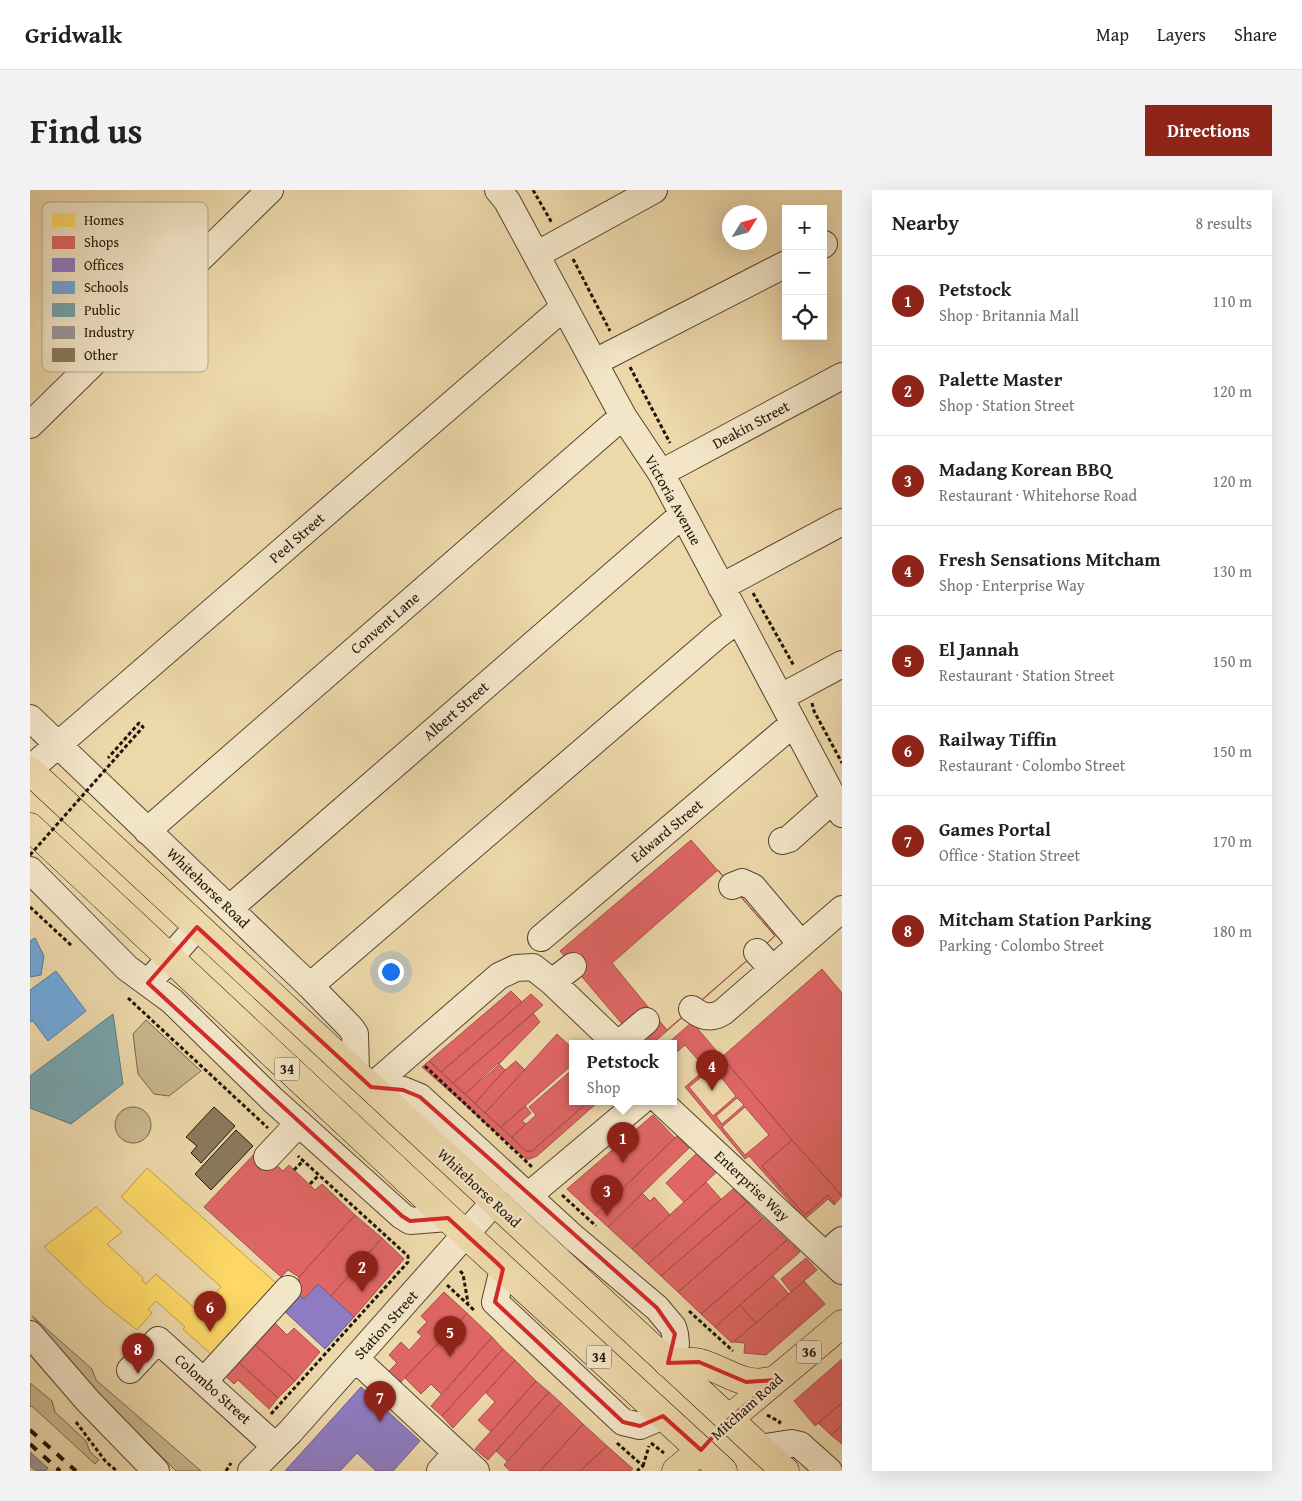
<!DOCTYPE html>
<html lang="en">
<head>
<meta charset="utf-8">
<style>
  body { margin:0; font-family:"Gentium Book Plus",serif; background:#f2f2f2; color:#222 }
  .controls { position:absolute; right:15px; top:15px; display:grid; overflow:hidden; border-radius:0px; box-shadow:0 5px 20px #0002 }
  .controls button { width:45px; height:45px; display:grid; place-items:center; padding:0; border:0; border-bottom:1px solid #e0e0e0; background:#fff; color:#222; font:25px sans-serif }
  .compass { position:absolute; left:692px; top:15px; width:45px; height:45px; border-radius:50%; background:#fff; box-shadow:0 5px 20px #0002; rotate:53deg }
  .you { position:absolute; left:360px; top:781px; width:18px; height:18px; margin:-12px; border:4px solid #fff; border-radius:50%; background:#1a73e8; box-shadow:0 0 0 8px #1a73e833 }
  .badge { display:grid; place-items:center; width:32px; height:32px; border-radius:50%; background:#8f2418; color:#fff; font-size:16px; font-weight:700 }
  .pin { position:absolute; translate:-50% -41px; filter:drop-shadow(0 1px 2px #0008) }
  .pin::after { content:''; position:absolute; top:26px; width:18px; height:15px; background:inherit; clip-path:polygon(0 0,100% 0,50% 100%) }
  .popup { position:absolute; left:539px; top:850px; width:108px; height:65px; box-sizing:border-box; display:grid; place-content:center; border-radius:0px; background:#fff; filter:drop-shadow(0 1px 4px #0005); font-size:16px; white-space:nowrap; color:#767676 }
  .popup b { font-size:19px; color:#222 }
  .popup::after { content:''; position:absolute; left:50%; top:100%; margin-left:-10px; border:10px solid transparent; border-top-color:#fff }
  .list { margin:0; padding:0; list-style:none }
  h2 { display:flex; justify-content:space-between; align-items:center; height:65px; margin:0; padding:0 20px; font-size:21px }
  h2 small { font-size:16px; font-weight:400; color:#767676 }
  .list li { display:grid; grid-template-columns:32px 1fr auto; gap:15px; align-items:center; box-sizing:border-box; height:90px; padding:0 20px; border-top:1px solid #e0e0e0 }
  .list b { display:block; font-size:19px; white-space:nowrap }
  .list p { margin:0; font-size:16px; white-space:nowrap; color:#767676 }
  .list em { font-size:16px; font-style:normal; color:#767676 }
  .icon { flex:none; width:28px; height:28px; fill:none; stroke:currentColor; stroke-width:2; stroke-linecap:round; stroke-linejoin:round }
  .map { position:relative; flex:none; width:812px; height:1281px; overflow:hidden; border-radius:0px }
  header { display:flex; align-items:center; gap:30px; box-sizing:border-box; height:70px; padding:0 25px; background:#fff; border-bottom:1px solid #e0e0e0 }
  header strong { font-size:24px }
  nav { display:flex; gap:28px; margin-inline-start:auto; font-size:18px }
  .intro { display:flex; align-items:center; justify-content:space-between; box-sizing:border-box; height:120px; padding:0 30px }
  h1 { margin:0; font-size:35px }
  .button { padding:12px 22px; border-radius:0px; background:#8f2418; color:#fff; font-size:18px; font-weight:700 }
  main { display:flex; gap:30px; padding:0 30px }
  aside { flex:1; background:#fff; border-radius:0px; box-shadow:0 5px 20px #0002 }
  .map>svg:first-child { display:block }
  .green { fill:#cab78f; stroke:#75664c }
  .homes { fill:#ffd966; stroke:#bc9e4a }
  .shops { fill:#e06666; stroke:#a64e4a; fill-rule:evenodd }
  .offices { fill:#8e7cc3; stroke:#6d5d8b }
  .schools { fill:#6fa8dc; stroke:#577c9d }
  .public { fill:#76a5af; stroke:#5c7a7d }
  .industry { fill:#999; stroke:#75716e }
  .building { fill:#8b7a5d; stroke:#201509 }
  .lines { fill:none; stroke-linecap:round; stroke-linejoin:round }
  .minor-casing { stroke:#534631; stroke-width:28 }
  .major-casing { stroke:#201509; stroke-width:29 }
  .highway-casing { stroke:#201509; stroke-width:29 }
  .path { stroke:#201509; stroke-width:3; stroke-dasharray:4 2.5; stroke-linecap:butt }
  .minor { stroke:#f3e6c8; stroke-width:26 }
  .major { stroke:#edd8aa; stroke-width:28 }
  .highway { stroke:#edd8aa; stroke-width:28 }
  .rail { stroke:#201509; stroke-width:4; stroke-dasharray:9 9; stroke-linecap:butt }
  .path-bridge { stroke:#201509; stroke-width:3; stroke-dasharray:4 2.5; stroke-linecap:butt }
  .marked { fill:none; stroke:#d62828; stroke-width:4; stroke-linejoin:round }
  .labels { text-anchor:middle; stroke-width:5; stroke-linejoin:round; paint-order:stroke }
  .shield { fill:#f3e6c8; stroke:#5f5442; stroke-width:1 }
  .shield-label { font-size:14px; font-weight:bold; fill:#201509 }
  .street-label { font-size:15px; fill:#201509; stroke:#f3e6c8 }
  .key { fill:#f3e6c8; stroke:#b4a78f; stroke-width:1 }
  .key-label { font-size:14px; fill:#201509 }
</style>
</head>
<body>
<header>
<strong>Gridwalk</strong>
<nav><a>Map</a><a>Layers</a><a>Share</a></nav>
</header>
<div class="intro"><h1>Find us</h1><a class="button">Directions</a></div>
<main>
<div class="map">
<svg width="812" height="1281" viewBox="0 0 812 1281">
  <rect width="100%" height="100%" fill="#edd8aa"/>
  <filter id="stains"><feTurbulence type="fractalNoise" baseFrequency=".004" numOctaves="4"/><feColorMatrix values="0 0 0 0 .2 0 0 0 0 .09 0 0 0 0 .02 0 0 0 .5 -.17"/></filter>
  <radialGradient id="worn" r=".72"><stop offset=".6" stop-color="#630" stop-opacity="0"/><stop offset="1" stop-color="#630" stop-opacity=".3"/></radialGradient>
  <path class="green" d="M 116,830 L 171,881 L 139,906 L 124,904 L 108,884 L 103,844 Z
    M85 935a18 18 0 1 1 36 0a18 18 0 1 1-36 0Z
    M 2,1126 L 62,1179 L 66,1190 L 171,1281 L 146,1281 L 64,1199 Z
    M 0,1193 L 22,1211 L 25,1222 L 56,1251 L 60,1262 L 69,1270 L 65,1274 L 3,1217 L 0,1216 Z"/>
  <path class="homes" d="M 117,978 L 247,1094 L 184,1167 L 153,1139 L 155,1137 L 126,1111 L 118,1119 L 122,1123 L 107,1140 L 73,1113 L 14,1057 L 66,1017 L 92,1042 L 77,1054 L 113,1088 L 112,1091 L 116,1094 L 126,1084 L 169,1122 L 191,1097 L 91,1007 Z"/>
  <path class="shops" d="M 661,650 L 745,746 L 622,854 L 609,854 L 530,761 Z
    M 688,680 L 745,746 L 637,840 L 582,773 Z
    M 792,779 L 812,803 L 812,1006 L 762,950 L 692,867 Z
    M 481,801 L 492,812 L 411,882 L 399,871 Z
    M 501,804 L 513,815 L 423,893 L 411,882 Z
    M 503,823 L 510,832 L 462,881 L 435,904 L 423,893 Z
    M 662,832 L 762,950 L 732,976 L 775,1025 L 798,1005 L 805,1014 L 804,1015 L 798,1009 L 775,1029 L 719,966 L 715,969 L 655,897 L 676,879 L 655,855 L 643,865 L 643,854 L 637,854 ZM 707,908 L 714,915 L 692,934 L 686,926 Z
    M 527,844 L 543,859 L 543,874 L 471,937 L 455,923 Z
    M 399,871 L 496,961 L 502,961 L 558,912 L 568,912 L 507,966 L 500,969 L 496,969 L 392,877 Z
    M 486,871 L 495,880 L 455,923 L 445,913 L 475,880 Z
    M 468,873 L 475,880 L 445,913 L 435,904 Z
    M 683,877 L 706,906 L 683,926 L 659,897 Z
    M 543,879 L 543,912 L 558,912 L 502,961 L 496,961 L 482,947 L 506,925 L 499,917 Z
    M 495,916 L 501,923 L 492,931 L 496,934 L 482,947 L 471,937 Z
    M 715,917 L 739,945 L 715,965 L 692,937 Z
    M 623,925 L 645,948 L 565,1025 L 537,999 Z
    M 647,946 L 659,958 L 578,1037 L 565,1025 Z
    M 762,950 L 812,1006 L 805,1014 L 798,1005 L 775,1025 L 732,976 Z
    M 229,959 L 253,981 L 259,975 L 285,1000 L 292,994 L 325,1025 L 269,1087 L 258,1080 L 251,1087 L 174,1017 Z
    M 670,960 L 690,979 L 654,1012 L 636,993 Z
    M 676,992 L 691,1009 L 618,1074 L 602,1059 Z
    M 703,999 L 717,1012 L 631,1086 L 618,1074 Z
    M 612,1003 L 620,1011 L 624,1007 L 640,1025 L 602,1059 L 578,1037 Z
    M 717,1012 L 733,1028 L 648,1102 L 631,1086 Z
    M 325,1025 L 352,1048 L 301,1106 L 288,1094 L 274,1109 L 263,1100 L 269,1087 Z
    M 733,1028 L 757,1050 L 671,1124 L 648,1102 Z
    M 352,1048 L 374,1069 L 324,1127 L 301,1106 Z
    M 757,1050 L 770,1062 L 685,1137 L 671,1124 Z
    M 776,1068 L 787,1080 L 761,1102 L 751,1089 Z
    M 743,1086 L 759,1104 L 726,1133 L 710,1115 Z
    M 774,1091 L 795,1114 L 736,1165 L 714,1163 L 715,1153 L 704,1152 Z
    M 414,1102 L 437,1123 L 365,1198 L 353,1187 L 367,1173 L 359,1165 L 371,1152 L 379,1160 L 392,1146 L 387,1142 L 397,1132 L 391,1126 Z
    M 710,1115 L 726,1133 L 702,1153 L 685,1137 Z
    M 437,1123 L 462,1147 L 412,1205 L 401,1194 L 391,1204 L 375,1188 Z
    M 238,1126 L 257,1145 L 264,1138 L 290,1162 L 265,1191 L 218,1148 Z
    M 462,1147 L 473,1159 L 412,1226 L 401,1216 Z
    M 224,1154 L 265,1191 L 248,1208 L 208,1172 Z
    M 473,1159 L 485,1170 L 423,1238 L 412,1226 Z
    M 202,1166 L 248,1208 L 239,1219 L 208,1190 L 204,1194 L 189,1180 Z
    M 812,1169 L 812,1213 L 785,1236 L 764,1211 Z
    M 485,1170 L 506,1191 L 461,1242 L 448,1230 L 465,1212 L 456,1203 Z
    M 506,1191 L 519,1202 L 458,1270 L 445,1259 Z
    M 519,1202 L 531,1213 L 477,1271 L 466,1261 Z
    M 531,1213 L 553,1234 L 510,1281 L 480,1281 L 474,1275 Z
    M 812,1213 L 812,1235 L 801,1245 L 788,1233 Z
    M 553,1234 L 577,1256 L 550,1281 L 510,1281 Z
    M 812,1235 L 812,1254 L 801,1245 Z
    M 577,1256 L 603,1279 L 600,1281 L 550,1281 Z"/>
  <path class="offices" d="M 288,1094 L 324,1127 L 295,1159 L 249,1116 L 263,1100 L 274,1109 Z
    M 331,1197 L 390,1251 L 363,1281 L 346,1281 L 327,1263 L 310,1281 L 255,1281 Z"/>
  <path class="schools" d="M 5,748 L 14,766 L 11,785 L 0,787 L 0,751 Z
    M 26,781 L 56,821 L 18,851 L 3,831 L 0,832 L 0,800 Z"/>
  <path class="public" d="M 83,824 L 93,894 L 41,934 L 0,918 L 0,886 Z"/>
  <path class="industry" d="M 0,1262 L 18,1278 L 16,1281 L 6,1281 L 0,1276 Z"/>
  <path class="building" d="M 184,917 L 205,936 L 171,973 L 161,963 L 167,956 L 156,947 Z
    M 206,940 L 223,956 L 181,1000 L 165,984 Z"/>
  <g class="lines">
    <defs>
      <path id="minor" d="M 468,0 L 477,11 L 593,226 L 631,283 L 812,624
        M 793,55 L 794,54
        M 506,65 L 624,0
        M 565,172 L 756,74
        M 0,235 L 240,0
        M 631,283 L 812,186
        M 691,397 L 812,332
        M 751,507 L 812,474
        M 0,528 L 280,796 L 321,838 L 325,844 L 326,883
        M 0,579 L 534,117
        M 117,641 L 593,226
        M 752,651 L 759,649 L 804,609
        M 0,680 L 97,778 L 142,811 L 243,910 L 372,1026 L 380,1031 L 418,1028
        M 702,696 L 712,692 L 723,697 L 771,754
        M 200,718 L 652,325
        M 511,748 L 764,533
        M 727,762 L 742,779
        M 522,792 L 543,776
        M 118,793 L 167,737
        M 280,796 L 689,444 L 708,430
        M 662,819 C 672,827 682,829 693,822 L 812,719
        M 589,854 L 616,831
        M 341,897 L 373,900 L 390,907 L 544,1048 L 627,1118 L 643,1137 L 645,1144 L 646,1154 L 638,1173
        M 341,897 L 469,786 L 486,778 L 503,777 L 522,792 L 587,854
        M 631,912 L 812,1081
        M 237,967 L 269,933
        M 498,1006 L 610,912
        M 800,1069 L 805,1056 L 812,1050
        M 473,1079 L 465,1112 L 593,1232 L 610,1236 L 633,1226
        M 0,1144 L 58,1211 L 126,1281
        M 326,1169 L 446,1281
        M 100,1180 L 128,1150 L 245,1256
        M 174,1191 L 258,1099
        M 730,1258 L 761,1253 L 770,1255 L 799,1281
        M 221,1281 L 260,1242 L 465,1011
        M 410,1281 L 426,1263"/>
      <path id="major" d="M 638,1173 C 648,1173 661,1170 670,1173 C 699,1181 712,1199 745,1190
        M 699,1229 L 812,1134
        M 646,1281 L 671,1260"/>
      <path id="highway" d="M 0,581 L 755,1281
        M 0,637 L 418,1028 L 693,1281"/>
    </defs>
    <use href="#minor" class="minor-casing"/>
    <use href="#major" class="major-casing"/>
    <use href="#highway" class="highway-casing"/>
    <path class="path" d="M 503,0 L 522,33
      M 543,69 L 580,141
      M 600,177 L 640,253
      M 723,403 L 764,476
      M 782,513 L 784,521 L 812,573
      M 0,717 L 42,756
      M 98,808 L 238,938
      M 395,876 L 502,977
      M 264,980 L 273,971
      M 280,994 L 288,986
      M 532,1005 L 566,1036
      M 430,1081 L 433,1084 L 438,1113
      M 417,1095 L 445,1121
      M 659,1121 L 703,1161
      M 241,1224 L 378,1072 L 378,1066 L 268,966
      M 737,1225 L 750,1232 L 748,1234
      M 46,1232 L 76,1272 L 87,1281
      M 587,1253 L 613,1276 L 607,1281
      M 621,1253 L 634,1263
      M 613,1276 L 619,1256
      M 196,1281 L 201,1273"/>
    <use href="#minor" class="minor"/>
    <use href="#major" class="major"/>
    <use href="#highway" class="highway"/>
    <path class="rail" d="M 0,1240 L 46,1281
      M 0,1254 L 30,1281"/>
    <path class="path-bridge" d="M 0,665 L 113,537 L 109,533 L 78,568"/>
  </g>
  <path class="marked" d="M 167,737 L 341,897 L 373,900 L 390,907 L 627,1118 L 645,1144 L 638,1173 L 669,1172 L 716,1192 L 745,1190 L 699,1229 L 671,1260 L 633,1226 L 610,1236 L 593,1232 L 465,1112 L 473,1079 L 467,1073 L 418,1028 L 380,1031 L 372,1026 L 118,793 Z"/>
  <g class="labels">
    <g class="shield">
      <rect x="244.5" y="867.5" width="25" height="23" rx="4"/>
      <rect x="766.5" y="1150.5" width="25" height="23" rx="4"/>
      <rect x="556.5" y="1155.5" width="25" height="23" rx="4"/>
    </g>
    <g class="shield-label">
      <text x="257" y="884">34</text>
      <text x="779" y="1167">36</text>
      <text x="569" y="1172">34</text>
    </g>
    <g class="street-label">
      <text transform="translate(721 235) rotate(-28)" y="5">Deakin Street</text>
      <text transform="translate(643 310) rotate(61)" y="5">Victoria Avenue</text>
      <text transform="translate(267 348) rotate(-41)" y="5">Peel Street</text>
      <text transform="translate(355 433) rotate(-41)" y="5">Convent Lane</text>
      <text transform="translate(426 521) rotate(-41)" y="5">Albert Street</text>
      <text transform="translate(637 641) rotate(-40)" y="5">Edward Street</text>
      <text transform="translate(178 698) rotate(44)" y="5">Whitehorse Road</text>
      <text transform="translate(722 996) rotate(43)" y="5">Enterprise Way</text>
      <text transform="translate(449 998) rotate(43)" y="5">Whitehorse Road</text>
      <text transform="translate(356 1135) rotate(-48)" y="5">Station Street</text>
      <text transform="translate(183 1199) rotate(42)" y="5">Colombo Street</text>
      <text transform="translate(717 1217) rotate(-42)" y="5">Mitcham Road</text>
    </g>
  </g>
  <rect x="12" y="12" width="166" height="170" rx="8" class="key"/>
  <rect x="22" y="23" width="23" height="14" fill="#ffd966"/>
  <rect x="22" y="46" width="23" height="13" fill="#e06666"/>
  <rect x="22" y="68" width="23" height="14" fill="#8e7cc3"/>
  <rect x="22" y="91" width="23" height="13" fill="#6fa8dc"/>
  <rect x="22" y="113" width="23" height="14" fill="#76a5af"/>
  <rect x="22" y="136" width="23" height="13" fill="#999"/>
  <rect x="22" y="158" width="23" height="14" fill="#8b7a5d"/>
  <g class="key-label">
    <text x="54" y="35">Homes</text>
    <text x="54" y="57">Shops</text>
    <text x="54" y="80">Offices</text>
    <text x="54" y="102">Schools</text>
    <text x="54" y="125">Public</text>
    <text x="54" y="147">Industry</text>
    <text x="54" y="170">Other</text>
  </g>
  <rect width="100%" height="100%" filter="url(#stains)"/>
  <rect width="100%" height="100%" fill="url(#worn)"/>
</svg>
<div class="controls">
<button>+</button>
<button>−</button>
<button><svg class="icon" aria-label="locate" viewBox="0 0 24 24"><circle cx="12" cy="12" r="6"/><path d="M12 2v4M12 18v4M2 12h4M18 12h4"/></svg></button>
</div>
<svg class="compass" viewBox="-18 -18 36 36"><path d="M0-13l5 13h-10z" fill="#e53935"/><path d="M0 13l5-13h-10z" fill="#767676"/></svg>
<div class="you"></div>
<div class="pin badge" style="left:593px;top:973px">1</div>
<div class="popup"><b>Petstock</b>Shop</div>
<div class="pin badge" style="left:332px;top:1102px">2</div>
<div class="pin badge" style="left:577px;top:1026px">3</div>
<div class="pin badge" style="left:682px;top:901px">4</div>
<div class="pin badge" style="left:420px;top:1167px">5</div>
<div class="pin badge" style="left:180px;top:1142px">6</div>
<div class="pin badge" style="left:350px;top:1232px">7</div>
<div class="pin badge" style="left:108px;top:1184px">8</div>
</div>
<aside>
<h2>Nearby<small>8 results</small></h2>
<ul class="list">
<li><span class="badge">1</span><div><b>Petstock</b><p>Shop · Britannia Mall</p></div><em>110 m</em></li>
<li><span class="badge">2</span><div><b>Palette Master</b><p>Shop · Station Street</p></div><em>120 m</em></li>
<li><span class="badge">3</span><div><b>Madang Korean BBQ</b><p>Restaurant · Whitehorse Road</p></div><em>120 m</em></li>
<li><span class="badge">4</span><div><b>Fresh Sensations Mitcham</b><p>Shop · Enterprise Way</p></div><em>130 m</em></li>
<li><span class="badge">5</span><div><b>El Jannah</b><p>Restaurant · Station Street</p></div><em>150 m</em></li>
<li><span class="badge">6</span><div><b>Railway Tiffin</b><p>Restaurant · Colombo Street</p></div><em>150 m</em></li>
<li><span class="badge">7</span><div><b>Games Portal</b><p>Office · Station Street</p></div><em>170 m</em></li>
<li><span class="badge">8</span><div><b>Mitcham Station Parking</b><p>Parking · Colombo Street</p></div><em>180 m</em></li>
</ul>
</aside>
</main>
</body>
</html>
